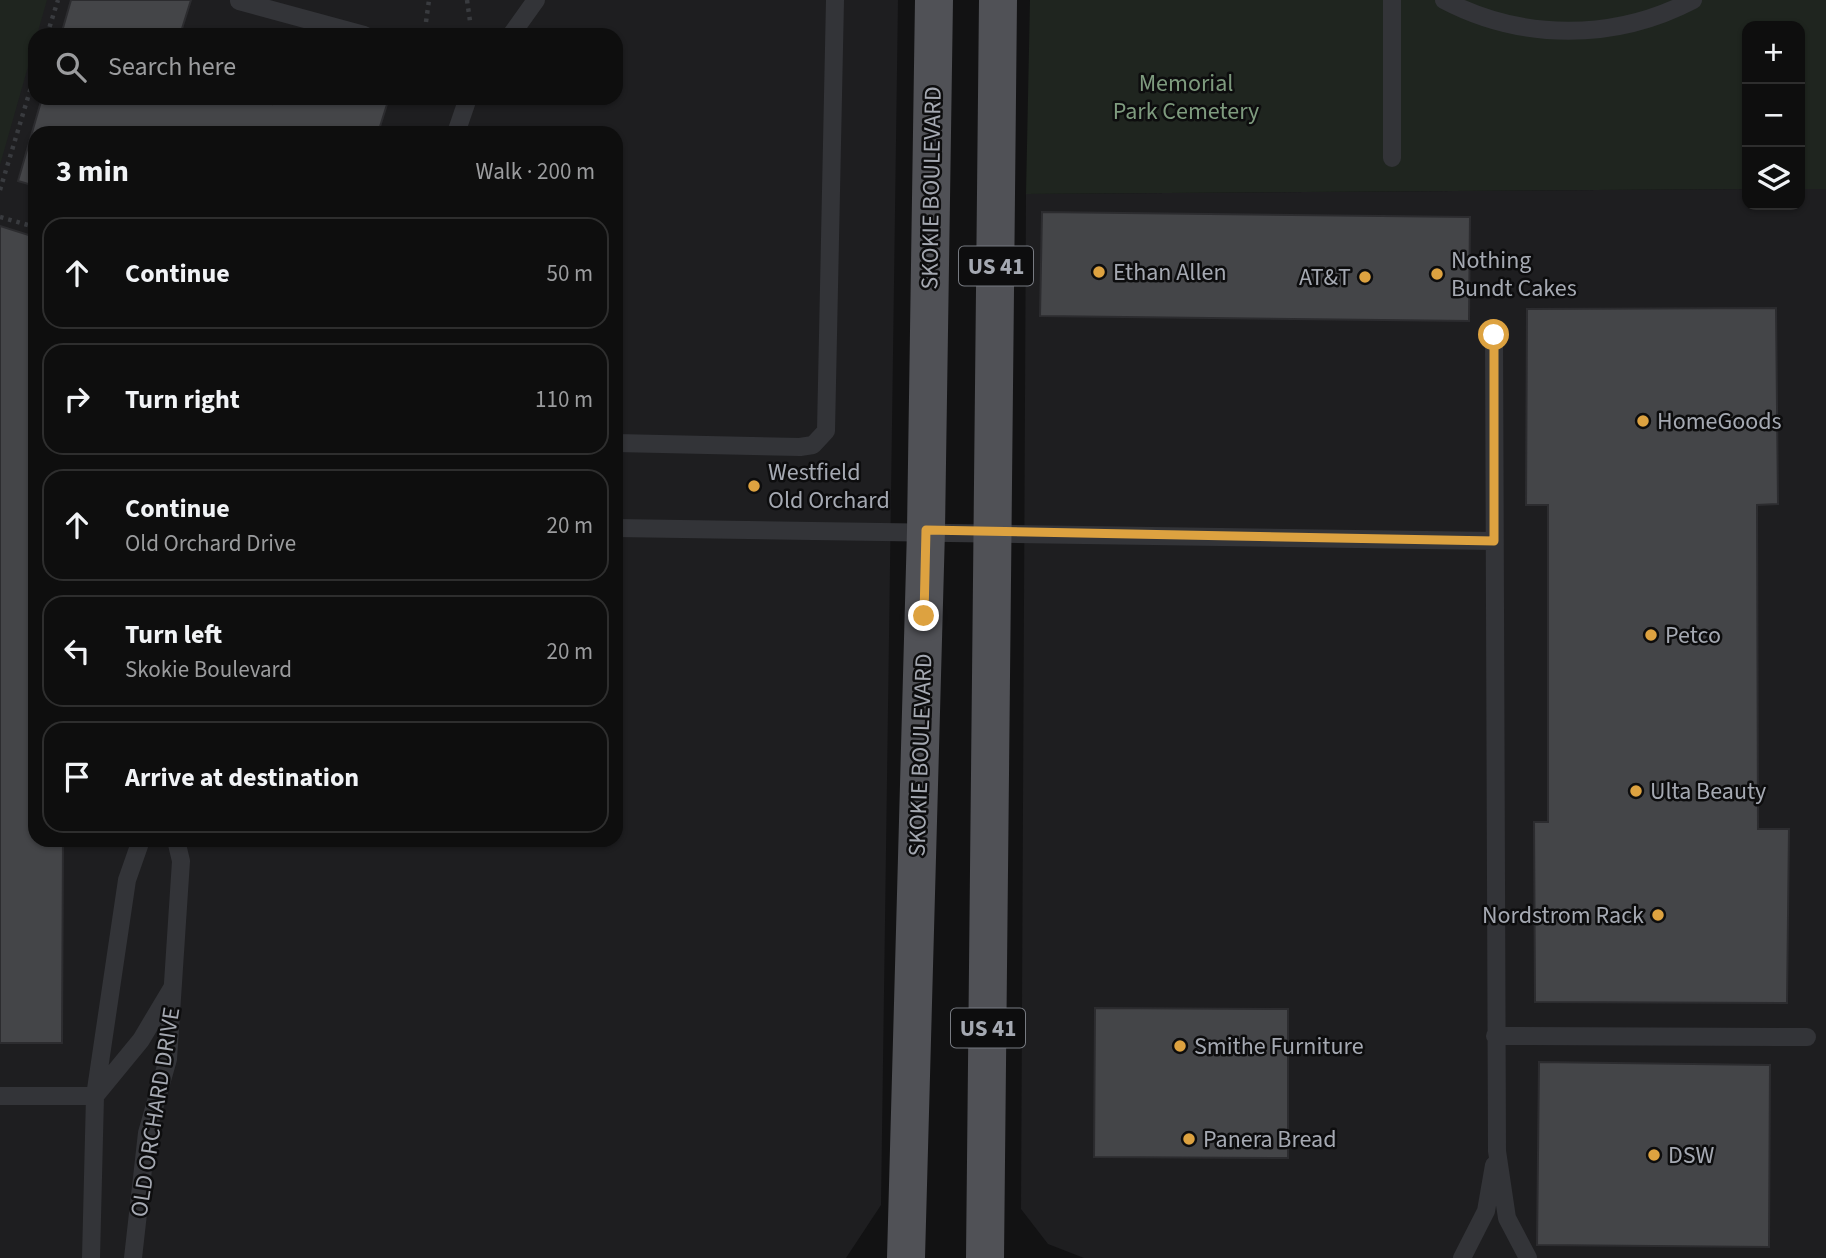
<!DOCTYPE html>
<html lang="en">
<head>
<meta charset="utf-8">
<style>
  body { margin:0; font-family:"Source Sans 3",sans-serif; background:#171717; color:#f1f3f6 }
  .controls { position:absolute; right:21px; top:21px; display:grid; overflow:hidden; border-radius:14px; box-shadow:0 2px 5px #0004 }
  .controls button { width:63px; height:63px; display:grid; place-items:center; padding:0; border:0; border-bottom:2px solid #2e2e2e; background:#0e0e0e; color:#f1f3f6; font:35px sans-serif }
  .stop { position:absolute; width:21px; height:21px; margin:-16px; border:5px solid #dda240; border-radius:50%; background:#fff }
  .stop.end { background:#dda240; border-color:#fff; box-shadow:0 2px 7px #0008 }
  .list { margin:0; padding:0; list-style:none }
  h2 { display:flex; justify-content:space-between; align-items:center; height:91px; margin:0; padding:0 28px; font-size:30px }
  h2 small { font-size:23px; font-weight:400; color:#9b9c9e }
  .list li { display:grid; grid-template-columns:46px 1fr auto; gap:21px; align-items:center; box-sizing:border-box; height:112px; margin:0 14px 14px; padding:0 14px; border:2px solid #2e2e2e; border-radius:21px }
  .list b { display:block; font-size:26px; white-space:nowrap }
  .list p { margin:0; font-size:23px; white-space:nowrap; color:#9b9c9e }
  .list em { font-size:23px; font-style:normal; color:#9b9c9e }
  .icon { flex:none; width:38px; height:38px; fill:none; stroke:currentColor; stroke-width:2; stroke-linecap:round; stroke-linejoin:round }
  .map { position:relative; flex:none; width:1826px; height:1258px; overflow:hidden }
  .search { position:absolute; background:#0e0e0e; box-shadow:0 2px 5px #0004; left:28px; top:28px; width:595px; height:77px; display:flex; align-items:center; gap:18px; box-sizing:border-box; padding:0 24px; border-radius:21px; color:#9b9c9e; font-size:26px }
  .panel { position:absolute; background:#0e0e0e; box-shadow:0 2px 5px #0004; left:28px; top:126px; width:595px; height:721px; border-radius:21px }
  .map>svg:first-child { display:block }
  .built { fill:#1e1e20; fill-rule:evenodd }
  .green { fill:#1f251f }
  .building { fill:#444548; stroke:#2c2c2f; stroke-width:2 }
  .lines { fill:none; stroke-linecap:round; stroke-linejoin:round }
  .path { stroke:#393b3f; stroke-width:4.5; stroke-dasharray:3.5 5; stroke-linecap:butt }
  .service { stroke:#333438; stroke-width:18 }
  .primary { stroke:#505156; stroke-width:38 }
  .route { stroke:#dda240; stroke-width:9 }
  .poi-dot { fill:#dda240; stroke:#0d0d0e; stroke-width:2.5 }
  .labels { text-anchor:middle; stroke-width:5; stroke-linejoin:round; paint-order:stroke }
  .shield { fill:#0d0d0e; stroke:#777a81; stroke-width:2 }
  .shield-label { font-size:23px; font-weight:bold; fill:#a5a9b2 }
  .park-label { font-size:24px; fill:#7e9b7e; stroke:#0d0d0e }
  .street-label { font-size:24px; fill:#a5a9b2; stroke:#0d0d0e }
  .poi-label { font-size:24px; fill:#a5a9b2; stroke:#0d0d0e; text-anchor:start }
</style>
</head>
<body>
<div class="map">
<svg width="1826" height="1258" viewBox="0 0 1826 1258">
  <rect width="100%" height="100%" fill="#121213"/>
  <path class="built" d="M 0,0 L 898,0 L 881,1205 L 846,1258 L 0,1258 ZM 35,35 L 616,35 L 616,98 L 35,98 ZM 35,133 L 616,133 L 616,840 L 35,840 Z
    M 1747,189 L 1747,205 L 1800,205 L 1800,189 L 1826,189 L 1826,1258 L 1084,1258 L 1048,1244 L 1021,1209 L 1026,194 Z"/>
  <path class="green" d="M 0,0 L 47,0 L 0,165 Z
    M 1030,0 L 1826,0 L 1826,189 L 1800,189 L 1800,26 L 1747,26 L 1747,189 L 1026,194 Z"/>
  <path class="building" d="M 71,0 L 191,0 L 180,35 L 61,35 Z
    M 42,98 L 251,98 L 272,104 L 274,98 L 389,98 L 378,133 L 35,133 L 35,186 L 18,181 Z
    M 1042,212 L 1470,217 L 1469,321 L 1040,316 Z
    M 0,226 L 35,237 L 35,840 L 63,840 L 62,1043 L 0,1043 Z
    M 1776,308 L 1778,504 L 1757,505 L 1758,829 L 1789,829 L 1787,1003 L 1535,1002 L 1534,822 L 1548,822 L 1548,505 L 1526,505 L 1527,309 Z
    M 1095,1008 L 1288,1009 L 1288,1158 L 1094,1157 Z
    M 1539,1062 L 1770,1065 L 1769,1247 L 1537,1245 Z"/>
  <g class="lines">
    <path class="path" d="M 467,0 L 470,21
      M 426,22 L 429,0
      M 47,35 L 58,0
      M 0,190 L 35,74
      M 0,217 L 35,227"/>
    <path class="service" d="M 1444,0 C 1522,41 1615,41 1693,0
      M 239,1 L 364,35
      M 511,35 L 536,0
      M 456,133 L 468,98
      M 1392,158 L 1392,0
      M 1494,335 L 1497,1151 L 1507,1218 L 1528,1258
      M 616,443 L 800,447 L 813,445 L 826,431 L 835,0
      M 616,528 L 1494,541
      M 1495,1036 L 1807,1037
      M 0,1096 L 95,1096
      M 95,1096 L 141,1040 L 172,988
      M 91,1258 L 95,1096 L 127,880 L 141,840
      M 133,1258 L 147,1133 L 168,1059 L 181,861 L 176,840
      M 1462,1258 L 1486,1211 L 1494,1165"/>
    <path class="primary" d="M 906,1258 L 926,530 L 934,0
      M 985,1258 L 998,0"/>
  </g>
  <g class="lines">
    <path class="route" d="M 924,616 L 926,530 L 1494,541 L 1494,335"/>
  </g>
  <g class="poi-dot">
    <circle cx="1099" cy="272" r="7"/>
    <circle cx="1437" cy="274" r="7"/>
    <circle cx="1365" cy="277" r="7"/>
    <circle cx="1643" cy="421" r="7"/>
    <circle cx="754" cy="486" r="7"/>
    <circle cx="1651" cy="635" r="7"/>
    <circle cx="1636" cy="791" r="7"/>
    <circle cx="1658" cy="915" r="7"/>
    <circle cx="1180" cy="1046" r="7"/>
    <circle cx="1189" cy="1139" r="7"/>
    <circle cx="1654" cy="1155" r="7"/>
  </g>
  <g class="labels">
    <g class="shield">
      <rect x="959" y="246.5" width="74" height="39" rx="5"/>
      <rect x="951" y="1008.5" width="74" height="39" rx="5"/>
    </g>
    <g class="shield-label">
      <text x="996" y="274">US 41</text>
      <text x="988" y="1036">US 41</text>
    </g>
    <g class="park-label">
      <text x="1186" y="91">Memorial<tspan x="1186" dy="28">Park Cemetery</tspan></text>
    </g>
    <g class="street-label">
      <text transform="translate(931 188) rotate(-89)" y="8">SKOKIE BOULEVARD</text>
      <text transform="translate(920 755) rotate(-88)" y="8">SKOKIE BOULEVARD</text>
      <text transform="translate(155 1112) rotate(-81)" y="8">OLD ORCHARD DRIVE</text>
    </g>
    <g class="poi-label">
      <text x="1451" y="268">Nothing<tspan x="1451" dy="28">Bundt Cakes</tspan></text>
      <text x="1113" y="280">Ethan Allen</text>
      <text x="1351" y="285" text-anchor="end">AT&amp;T</text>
      <text x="1657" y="429">HomeGoods</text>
      <text x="768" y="480">Westfield<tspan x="768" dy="28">Old Orchard</tspan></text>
      <text x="1665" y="643">Petco</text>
      <text x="1650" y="799">Ulta Beauty</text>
      <text x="1644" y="923" text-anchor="end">Nordstrom Rack</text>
      <text x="1194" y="1054">Smithe Furniture</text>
      <text x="1203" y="1147">Panera Bread</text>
      <text x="1668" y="1163">DSW</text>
    </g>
  </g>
</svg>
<div class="controls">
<button>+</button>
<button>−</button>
<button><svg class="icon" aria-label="layers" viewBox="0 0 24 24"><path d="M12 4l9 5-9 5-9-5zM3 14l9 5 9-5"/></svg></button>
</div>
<div class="stop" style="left:1494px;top:335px"></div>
<div class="stop end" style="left:924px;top:616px"></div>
<div class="search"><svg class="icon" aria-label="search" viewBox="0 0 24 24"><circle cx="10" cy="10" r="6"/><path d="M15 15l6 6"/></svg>Search here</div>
<section class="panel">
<h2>3 min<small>Walk · 200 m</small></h2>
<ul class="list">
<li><svg class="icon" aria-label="ahead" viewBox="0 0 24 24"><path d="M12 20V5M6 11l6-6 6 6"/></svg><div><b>Continue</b></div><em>50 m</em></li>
<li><svg class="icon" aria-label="right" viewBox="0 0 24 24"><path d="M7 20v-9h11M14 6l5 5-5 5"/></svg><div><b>Turn right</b></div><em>110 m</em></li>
<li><svg class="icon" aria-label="ahead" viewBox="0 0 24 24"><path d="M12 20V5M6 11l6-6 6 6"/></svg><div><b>Continue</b><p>Old Orchard Drive</p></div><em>20 m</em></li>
<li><svg class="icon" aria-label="left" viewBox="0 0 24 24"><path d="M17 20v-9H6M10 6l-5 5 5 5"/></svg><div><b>Turn left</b><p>Skokie Boulevard</p></div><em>20 m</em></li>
<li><svg class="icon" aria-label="arrive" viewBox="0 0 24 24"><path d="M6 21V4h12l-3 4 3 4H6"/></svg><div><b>Arrive at destination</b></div></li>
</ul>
</section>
</div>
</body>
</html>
